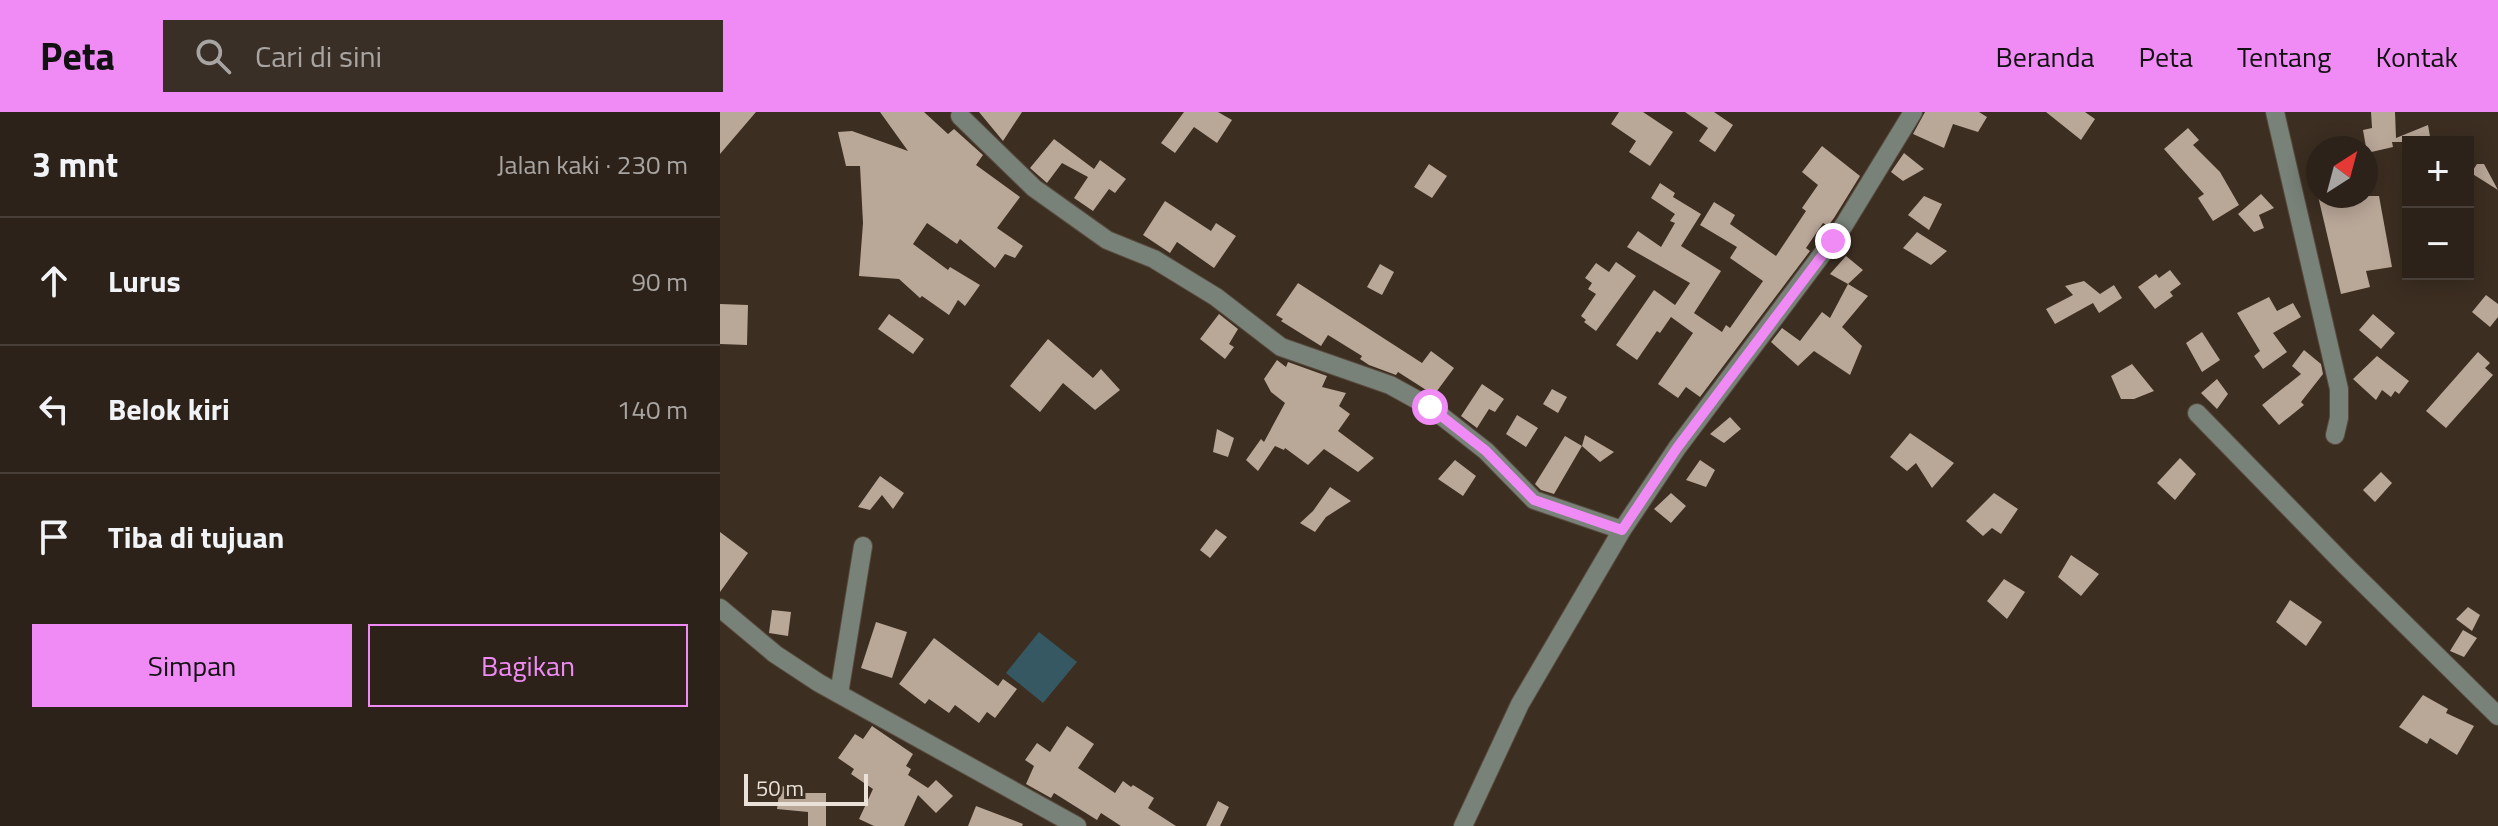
<!DOCTYPE html>
<html lang="id">
<head>
<meta charset="utf-8">
<style>
  body { margin:0; font-family:"Titillium Web",sans-serif; background:#392f26; color:#f1f3f6 }
  .controls { position:absolute; right:24px; top:24px; display:grid; overflow:hidden; border-radius:0px; box-shadow:0 4px 20px #0003 }
  .controls button { width:72px; height:72px; display:grid; place-items:center; padding:0; border:0; border-bottom:2px solid #483f38; background:#2d2219; color:#f1f3f6; font:40px sans-serif }
  .compass { position:absolute; left:1586px; top:24px; width:72px; height:72px; border-radius:50%; background:#2d2219; box-shadow:0 4px 20px #0003; rotate:36deg }
  .scale { position:absolute; left:24px; bottom:20px; width:124px; box-sizing:border-box; padding-left:8px; border:4px solid #eae1d9; border-top:0; font-size:22px; line-height:28px; white-space:nowrap; color:#eae1d9; -webkit-text-stroke:6px #3c2e21; paint-order:stroke }
  .stop { position:absolute; width:24px; height:24px; margin:-18px; border:6px solid #f08bf6; border-radius:50%; background:#fff }
  .stop.end { background:#f08bf6; border-color:#fff; box-shadow:0 2px 8px #0008 }
  .list { margin:0; padding:0; list-style:none }
  h2 { display:flex; justify-content:space-between; align-items:center; height:104px; margin:0; padding:0 32px; font-size:34px }
  h2 small { font-size:26px; font-weight:400; color:#a7a4a2 }
  .list li { display:grid; grid-template-columns:52px 1fr auto; gap:24px; align-items:center; box-sizing:border-box; height:128px; padding:0 32px; border-top:2px solid #483f38 }
  .list b { display:block; font-size:30px; white-space:nowrap }
  .list em { font-size:26px; font-style:normal; color:#a7a4a2 }
  .actions { display:flex; gap:16px; padding:24px 32px }
  .actions a { flex:1; padding:18px 0; border:2px solid #f08bf6; border-radius:0px; text-align:center; font-size:28px; color:#f08bf6 }
  .actions .main { background:#f08bf6; color:#111 }
  .icon { flex:none; width:44px; height:44px; fill:none; stroke:currentColor; stroke-width:2; stroke-linecap:round; stroke-linejoin:round }
  .map { position:relative; flex:none; width:1778px; height:714px; overflow:hidden }
  header { display:flex; align-items:center; gap:48px; box-sizing:border-box; height:112px; padding:0 40px; background:#f08bf6; color:#111 }
  header strong { font-size:38px }
  nav { display:flex; gap:44px; margin-inline-start:auto; font-size:28px }
  .search { width:560px; height:72px; background:#392f26; display:flex; align-items:center; gap:20px; box-sizing:border-box; padding:0 28px; border-radius:0px; color:#a7a4a2; font-size:30px }
  main { display:flex }
  aside { flex:1; background:#2d2219 }
  .map>svg:first-child { display:block }
  .water { fill:#365862 }
  .building { fill:#b9a798 }
  .lines { fill:none; stroke-linecap:round; stroke-linejoin:round }
  .minor-casing { stroke:#584b3e; stroke-width:20 }
  .minor { stroke:#788278; stroke-width:18 }
  .route { stroke:#f08bf6; stroke-width:10 }
</style>
</head>
<body>
<header>
<strong>Peta</strong>
<div class="search"><svg class="icon" aria-label="search" viewBox="0 0 24 24"><circle cx="10" cy="10" r="6"/><path d="M15 15l6 6"/></svg>Cari di sini</div>
<nav><a>Beranda</a><a>Peta</a><a>Tentang</a><a>Kontak</a></nav>
</header>
<main>
<aside>
<h2>3 mnt<small>Jalan kaki · 230 m</small></h2>
<ul class="list">
<li><svg class="icon" aria-label="ahead" viewBox="0 0 24 24"><path d="M12 20V5M6 11l6-6 6 6"/></svg><div><b>Lurus</b></div><em>90 m</em></li>
<li><svg class="icon" aria-label="left" viewBox="0 0 24 24"><path d="M17 20v-9H6M10 6l-5 5 5 5"/></svg><div><b>Belok kiri</b></div><em>140 m</em></li>
<li><svg class="icon" aria-label="arrive" viewBox="0 0 24 24"><path d="M6 21V4h12l-3 4 3 4H6"/></svg><div><b>Tiba di tujuan</b></div></li>
</ul>
<div class="actions"><a class="main">Simpan</a><a>Bagikan</a></div>
</aside>
<div class="map">
<svg width="1778" height="714" viewBox="0 0 1778 714">
  <rect width="100%" height="100%" fill="#3c2e21"/>
  <path class="water" d="M 319,520 L 357,550 L 323,591 L 286,561 Z"/>
  <path class="building" d="M 0,0 L 36,0 L 0,42 Z
    M 160,0 L 204,0 L 228,22 L 234,17 L 263,43 L 256,53 L 300,85 L 277,116 L 303,134 L 295,146 L 285,142 L 275,156 L 240,127 L 237,132 L 207,111 L 193,132 L 228,158 L 230,155 L 260,173 L 245,194 L 238,188 L 229,203 L 202,184 L 200,186 L 179,167 L 139,164 L 143,111 L 140,54 L 126,54 L 118,20 L 132,19 L 188,39 Z
    M 259,0 L 302,0 L 283,29 Z
    M 464,0 L 498,0 L 512,8 L 497,31 L 474,15 L 455,41 L 441,31 Z
    M 899,0 L 923,0 L 953,20 L 930,54 L 909,40 L 916,29 L 891,12 Z
    M 965,0 L 994,0 L 1013,13 L 995,40 L 979,29 L 988,16 Z
    M 1205,0 L 1259,0 L 1267,5 L 1258,20 L 1233,12 L 1224,36 L 1193,22 Z
    M 1326,0 L 1365,0 L 1375,7 L 1361,28 Z
    M 1651,0 L 1675,0 L 1676,26 L 1708,13 L 1711,30 L 1672,30 L 1673,35 L 1647,41 L 1643,18 L 1652,16 Z
    M 1468,16 L 1479,28 L 1473,33 L 1500,60 L 1519,93 L 1493,109 L 1478,86 L 1484,82 L 1444,37 Z
    M 334,27 L 374,57 L 380,48 L 406,67 L 395,81 L 389,77 L 373,99 L 354,86 L 368,65 L 342,51 L 327,71 L 310,56 Z
    M 1102,34 L 1140,64 L 1114,106 L 1108,114 L 1103,111 L 1086,136 L 1090,139 L 980,285 L 966,275 L 958,286 L 938,272 L 973,221 L 951,205 L 940,221 L 937,219 L 917,248 L 896,233 L 934,178 L 955,193 L 970,171 L 907,135 L 918,119 L 941,135 L 955,111 L 950,109 L 955,102 L 931,86 L 940,71 L 955,81 L 953,85 L 981,102 L 961,134 L 1001,159 L 974,201 L 1002,220 L 1006,213 L 1010,216 L 1043,169 L 1010,146 L 1017,135 L 980,113 L 994,90 L 1015,103 L 1010,112 L 1056,144 L 1086,99 L 1082,96 L 1098,73 L 1082,60 Z
    M 1184,41 L 1204,57 L 1183,69 L 1171,60 Z
    M 709,52 L 727,64 L 712,86 L 694,75 Z
    M 1757,52 L 1764,52 L 1778,78 L 1751,61 Z
    M 1541,82 L 1554,96 L 1539,103 L 1544,116 L 1534,120 L 1518,102 Z
    M 1204,84 L 1222,92 L 1209,118 L 1188,103 Z
    M 1598,84 L 1659,84 L 1672,155 L 1646,159 L 1650,175 L 1621,182 Z
    M 445,89 L 491,119 L 496,111 L 516,124 L 494,156 L 457,130 L 450,141 L 423,123 Z
    M 1197,120 L 1227,139 L 1211,153 L 1183,136 Z
    M 1126,144 L 1143,158 L 1128,172 L 1110,162 Z
    M 896,150 L 916,164 L 876,219 L 864,210 L 866,208 L 861,204 L 876,182 L 868,177 L 872,171 L 865,166 L 876,151 L 889,160 Z
    M 660,152 L 674,160 L 662,183 L 647,175 Z
    M 1450,158 L 1461,172 L 1450,180 L 1453,184 L 1435,197 L 1418,175 L 1436,162 L 1439,166 Z
    M 1364,169 L 1380,182 L 1394,173 L 1402,186 L 1379,201 L 1373,191 L 1335,212 L 1326,197 L 1353,183 L 1345,174 Z
    M 578,171 L 702,251 L 711,239 L 734,256 L 714,283 L 678,260 L 676,263 L 649,253 L 640,247 L 642,244 L 608,223 L 601,234 L 561,209 L 563,207 L 556,203 Z
    M 1128,172 L 1148,184 L 1122,215 L 1142,234 L 1130,263 L 1094,239 L 1078,254 L 1051,230 L 1062,216 L 1080,229 L 1102,200 L 1110,206 Z
    M 1766,183 L 1778,192 L 1778,205 L 1770,215 L 1752,200 Z
    M 1549,185 L 1557,199 L 1573,191 L 1581,205 L 1553,221 L 1567,240 L 1543,257 L 1534,244 L 1540,239 L 1517,201 Z
    M 0,192 L 28,193 L 27,233 L 0,232 Z
    M 169,202 L 204,227 L 193,242 L 158,217 Z
    M 499,202 L 518,217 L 509,232 L 514,235 L 505,247 L 480,227 Z
    M 1653,202 L 1675,221 L 1661,237 L 1639,218 Z
    M 1482,220 L 1500,248 L 1482,260 L 1466,231 Z
    M 328,227 L 373,266 L 381,257 L 400,278 L 375,298 L 343,271 L 320,300 L 290,274 Z
    M 1584,238 L 1601,252 L 1603,262 L 1581,290 L 1584,293 L 1559,313 L 1542,293 L 1581,262 L 1572,254 Z
    M 1758,240 L 1770,251 L 1765,256 L 1773,263 L 1726,316 L 1706,299 Z
    M 1657,244 L 1689,269 L 1679,282 L 1675,279 L 1671,285 L 1662,278 L 1656,288 L 1633,267 Z
    M 557,248 L 566,255 L 568,250 L 607,264 L 602,275 L 626,281 L 619,294 L 630,302 L 618,319 L 654,346 L 638,360 L 604,337 L 588,353 L 565,336 L 564,338 L 555,334 L 538,359 L 526,348 L 541,327 L 544,330 L 565,291 L 551,280 L 544,267 Z
    M 1412,252 L 1434,279 L 1414,287 L 1401,287 L 1391,264 Z
    M 1497,267 L 1508,282 L 1497,297 L 1481,281 Z
    M 762,272 L 784,287 L 775,300 L 769,297 L 757,316 L 741,304 Z
    M 832,277 L 847,285 L 838,301 L 823,292 Z
    M 797,303 L 818,316 L 806,335 L 786,322 Z
    M 1010,305 L 1021,317 L 1004,331 L 990,322 Z
    M 497,317 L 514,326 L 508,345 L 493,340 Z
    M 1190,321 L 1234,351 L 1212,376 L 1196,351 L 1187,359 L 1170,345 Z
    M 865,323 L 894,340 L 880,350 L 862,334 Z
    M 845,324 L 862,334 L 834,382 L 821,378 L 815,372 Z
    M 1460,346 L 1476,362 L 1455,388 L 1437,371 Z
    M 735,348 L 756,364 L 743,384 L 718,367 Z
    M 980,348 L 995,358 L 986,375 L 966,368 Z
    M 1661,360 L 1672,371 L 1655,390 L 1643,378 Z
    M 160,364 L 184,381 L 173,397 L 162,383 L 150,398 L 138,395 Z
    M 610,375 L 631,389 L 606,405 L 595,420 L 580,411 L 593,399 Z
    M 951,381 L 966,394 L 951,411 L 934,397 Z
    M 1274,381 L 1298,397 L 1281,422 L 1272,416 L 1263,424 L 1246,409 Z
    M 496,417 L 507,425 L 490,446 L 480,438 Z
    M 0,420 L 28,441 L 0,480 Z
    M 1351,443 L 1379,462 L 1361,484 L 1338,465 Z
    M 1284,467 L 1305,480 L 1287,507 L 1267,489 Z
    M 1570,488 L 1602,510 L 1586,534 L 1556,510 Z
    M 1748,495 L 1760,503 L 1752,519 L 1736,507 Z
    M 52,498 L 71,500 L 68,524 L 49,521 Z
    M 156,510 L 187,520 L 172,566 L 141,556 Z
    M 1743,518 L 1757,526 L 1744,545 L 1730,539 Z
    M 214,526 L 278,574 L 283,567 L 297,577 L 275,606 L 267,600 L 259,611 L 235,593 L 229,601 L 209,587 L 205,592 L 179,572 Z
    M 1703,583 L 1728,597 L 1726,601 L 1754,614 L 1737,643 L 1710,626 L 1707,632 L 1679,615 Z
    M 152,614 L 193,642 L 186,654 L 191,657 L 188,663 L 208,676 L 216,668 L 233,684 L 216,701 L 198,683 L 184,714 L 154,714 L 139,707 L 153,677 L 131,662 L 134,657 L 118,646 L 135,622 L 143,627 Z
    M 347,614 L 374,632 L 358,656 L 395,681 L 403,669 L 411,675 L 413,673 L 434,686 L 428,696 L 456,714 L 401,714 L 381,701 L 377,708 L 334,681 L 331,686 L 306,672 L 314,654 L 305,648 L 317,631 L 330,640 Z
    M 60,674 L 77,676 L 76,681 L 106,681 L 106,714 L 88,714 L 88,700 L 57,697 Z
    M 498,689 L 509,695 L 500,714 L 486,714 Z
    M 256,694 L 303,712 L 302,714 L 248,714 Z"/>
  <g class="lines">
    <defs>
      <path id="minor" d="M 1555,0 L 1619,277 L 1619,306 L 1615,323
        M 240,4 L 314,76 L 387,128 L 434,147 L 496,185 L 561,235 L 670,273 L 710,295 L 766,339 L 814,388 L 902,418
        M 1477,301 L 1625,453 L 1778,604
        M 0,496 L 55,542 L 99,571 L 357,714
        M 119,582 L 143,434
        M 743,714 L 800,592 L 902,418 L 957,336 L 1124,113 L 1193,0"/>
    </defs>
    <use href="#minor" class="minor-casing"/>
    <use href="#minor" class="minor"/>
  </g>
  <g class="lines">
    <path class="route" d="M 710,295 L 766,339 L 814,388 L 902,418 L 957,336 L 1113,129"/>
  </g>
</svg>
<div class="controls">
<button>+</button>
<button>−</button>
</div>
<svg class="compass" viewBox="-18 -18 36 36"><path d="M0-13l5 13h-10z" fill="#e53935"/><path d="M0 13l5-13h-10z" fill="#a7a4a2"/></svg>
<div class="scale">50 m</div>
<div class="stop" style="left:710px;top:295px"></div>
<div class="stop end" style="left:1113px;top:129px"></div>
</div>
</main>
</body>
</html>
